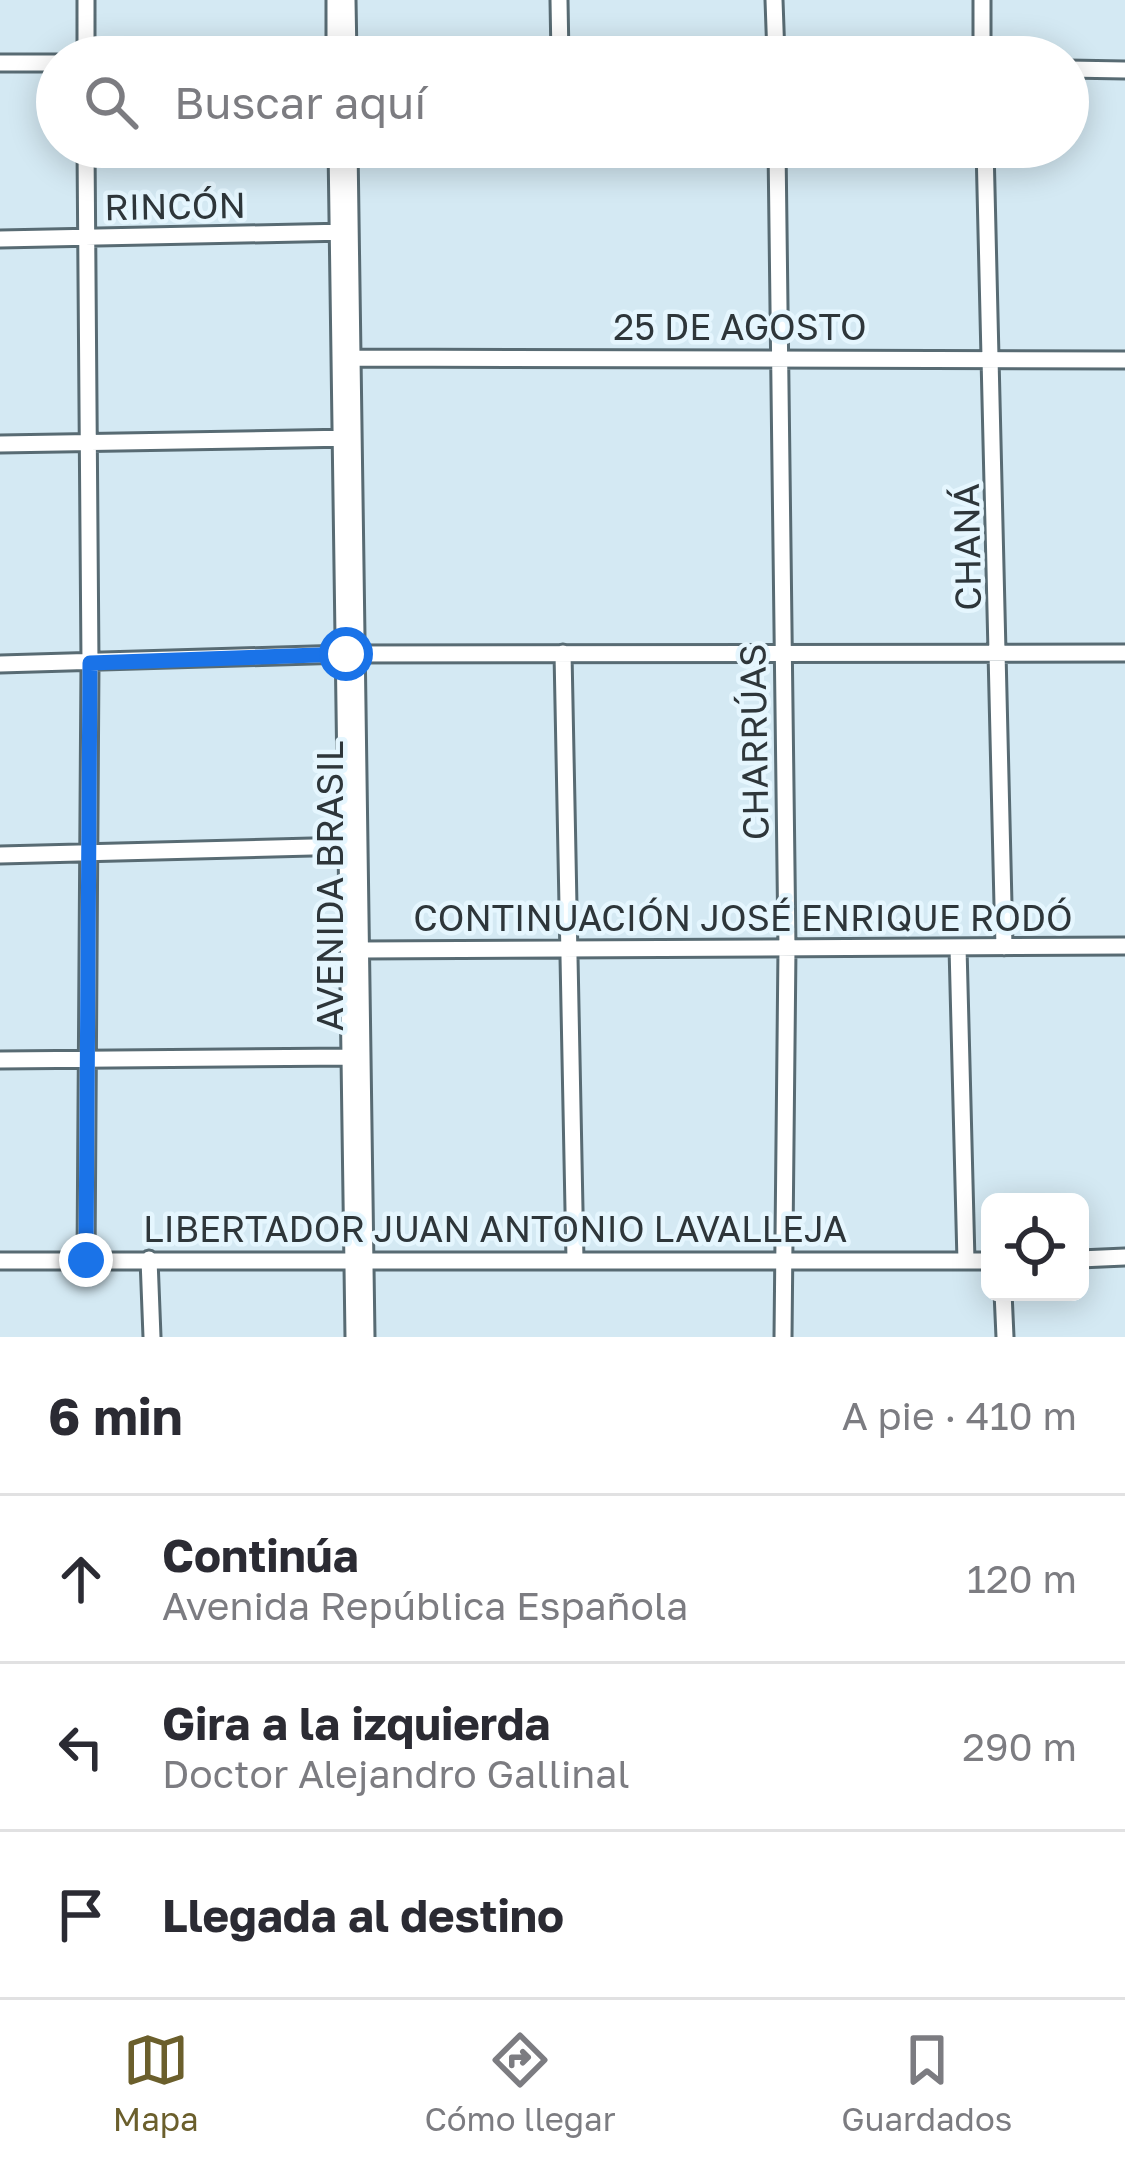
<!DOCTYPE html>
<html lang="es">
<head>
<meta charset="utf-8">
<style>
  body { margin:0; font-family:"Golos Text",sans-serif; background:#f7f7f7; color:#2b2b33 }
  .controls { position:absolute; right:36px; bottom:36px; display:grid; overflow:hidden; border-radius:18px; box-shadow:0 6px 30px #0003 }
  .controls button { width:108px; height:108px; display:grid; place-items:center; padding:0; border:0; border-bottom:3px solid #e1e1e2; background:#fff; color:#2b2b33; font:60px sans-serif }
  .stop { position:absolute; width:36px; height:36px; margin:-27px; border:9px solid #1a73e8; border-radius:50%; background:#fff }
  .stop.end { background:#1a73e8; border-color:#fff; box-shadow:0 3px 12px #0008 }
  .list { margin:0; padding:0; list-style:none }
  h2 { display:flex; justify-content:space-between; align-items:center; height:156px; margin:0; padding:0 48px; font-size:51px }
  h2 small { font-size:39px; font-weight:400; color:#7c7c81 }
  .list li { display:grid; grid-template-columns:78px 1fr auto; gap:36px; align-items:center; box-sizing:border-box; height:168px; padding:0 48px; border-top:3px solid #e1e1e2 }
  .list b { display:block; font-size:45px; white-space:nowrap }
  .list p { margin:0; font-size:39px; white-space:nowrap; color:#7c7c81 }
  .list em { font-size:39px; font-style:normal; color:#7c7c81 }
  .icon { flex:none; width:66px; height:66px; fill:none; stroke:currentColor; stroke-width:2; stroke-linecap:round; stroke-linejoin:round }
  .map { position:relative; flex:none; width:1125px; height:1337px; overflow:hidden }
  .search { position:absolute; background:#fff; box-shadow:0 6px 30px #0003; left:36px; right:36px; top:36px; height:132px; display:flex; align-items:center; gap:30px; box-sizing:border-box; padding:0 42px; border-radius:66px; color:#7c7c81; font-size:45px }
  .sheet { height:660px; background:#fff }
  nav { display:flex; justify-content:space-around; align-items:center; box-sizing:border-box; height:168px; border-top:3px solid #e1e1e2; background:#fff; font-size:33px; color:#7c7c81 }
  nav a { display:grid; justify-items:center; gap:6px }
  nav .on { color:#6b5f2c }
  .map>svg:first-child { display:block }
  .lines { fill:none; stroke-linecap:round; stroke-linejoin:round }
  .minor-casing { stroke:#586b73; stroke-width:21 }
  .minor { stroke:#fff; stroke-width:15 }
  .route { stroke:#1a73e8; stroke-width:15 }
  .labels { text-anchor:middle; stroke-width:9; stroke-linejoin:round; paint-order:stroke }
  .street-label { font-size:36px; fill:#2e363a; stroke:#e5f6fe }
</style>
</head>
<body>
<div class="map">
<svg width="1125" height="1337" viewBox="0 0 1125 1337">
  <rect width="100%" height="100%" fill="#d4e9f3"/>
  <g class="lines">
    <defs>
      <path id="minor" d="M 86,0 L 86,57
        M 335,0 L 335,57
        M 347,0 L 348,57
        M 559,0 L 560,57
        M 774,0 L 776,57
        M 982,0 L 982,57
        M 0,63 L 57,63
        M 1068,69 L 1125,70
        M 86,147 L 90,663 L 86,1260
        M 337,147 L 354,1337
        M 349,147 L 366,1337
        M 777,147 L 787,948 L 783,1337
        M 985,147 L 1004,947
        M 0,239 L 348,232
        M 355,358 L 1125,360
        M 0,444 L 352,438
        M 563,653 L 575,1260
        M 0,664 L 346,654 L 1125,653
        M 0,855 L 351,846
        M 958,947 L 966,1261
        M 362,950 L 1125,946
        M 0,1060 L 353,1057
        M 149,1259 L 152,1337
        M 1080,1259 L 1125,1257
        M 0,1261 L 990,1261
        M 1003,1292 L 1005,1337"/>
    </defs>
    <use href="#minor" class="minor-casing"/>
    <use href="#minor" class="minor"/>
  </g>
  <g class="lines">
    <path class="route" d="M 86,1260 L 90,663 L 346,654"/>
  </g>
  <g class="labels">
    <g class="street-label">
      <text transform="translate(175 206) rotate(-1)" y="13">RINCÓN</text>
      <text x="740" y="340">25 DE AGOSTO</text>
      <text transform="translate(967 547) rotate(-91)" y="13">CHANÁ</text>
      <text transform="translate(754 742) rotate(-91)" y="13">CHARRÚAS</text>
      <text transform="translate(330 886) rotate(-90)" y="13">AVENIDA BRASIL</text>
      <text x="743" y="931">CONTINUACIÓN JOSÉ ENRIQUE RODÓ</text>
      <text x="495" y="1242">LIBERTADOR JUAN ANTONIO LAVALLEJA</text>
    </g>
  </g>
</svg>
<div class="controls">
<button><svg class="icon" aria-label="locate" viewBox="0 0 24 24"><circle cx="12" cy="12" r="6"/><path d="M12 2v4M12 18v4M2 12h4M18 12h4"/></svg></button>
</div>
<div class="stop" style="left:346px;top:654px"></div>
<div class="stop end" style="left:86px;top:1260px"></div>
<div class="search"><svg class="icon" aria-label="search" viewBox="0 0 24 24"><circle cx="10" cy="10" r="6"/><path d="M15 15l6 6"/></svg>Buscar aquí</div>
</div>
<section class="sheet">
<h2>6 min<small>A pie · 410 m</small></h2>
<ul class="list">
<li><svg class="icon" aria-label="ahead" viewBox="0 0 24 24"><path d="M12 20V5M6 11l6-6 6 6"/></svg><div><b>Continúa</b><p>Avenida República Española</p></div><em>120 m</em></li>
<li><svg class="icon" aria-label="left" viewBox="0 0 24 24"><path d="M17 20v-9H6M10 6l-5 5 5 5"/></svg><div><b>Gira a la izquierda</b><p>Doctor Alejandro Gallinal</p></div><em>290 m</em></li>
<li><svg class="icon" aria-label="arrive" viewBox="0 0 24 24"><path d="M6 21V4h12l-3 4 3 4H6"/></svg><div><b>Llegada al destino</b></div></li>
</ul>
</section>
<nav>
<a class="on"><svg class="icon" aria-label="map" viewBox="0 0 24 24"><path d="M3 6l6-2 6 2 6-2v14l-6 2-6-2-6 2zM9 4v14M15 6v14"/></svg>Mapa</a>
<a><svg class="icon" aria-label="directions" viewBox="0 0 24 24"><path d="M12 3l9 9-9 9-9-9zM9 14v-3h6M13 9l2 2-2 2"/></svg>Cómo llegar</a>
<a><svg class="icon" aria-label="saved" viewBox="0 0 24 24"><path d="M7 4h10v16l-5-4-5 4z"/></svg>Guardados</a>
</nav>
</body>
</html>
